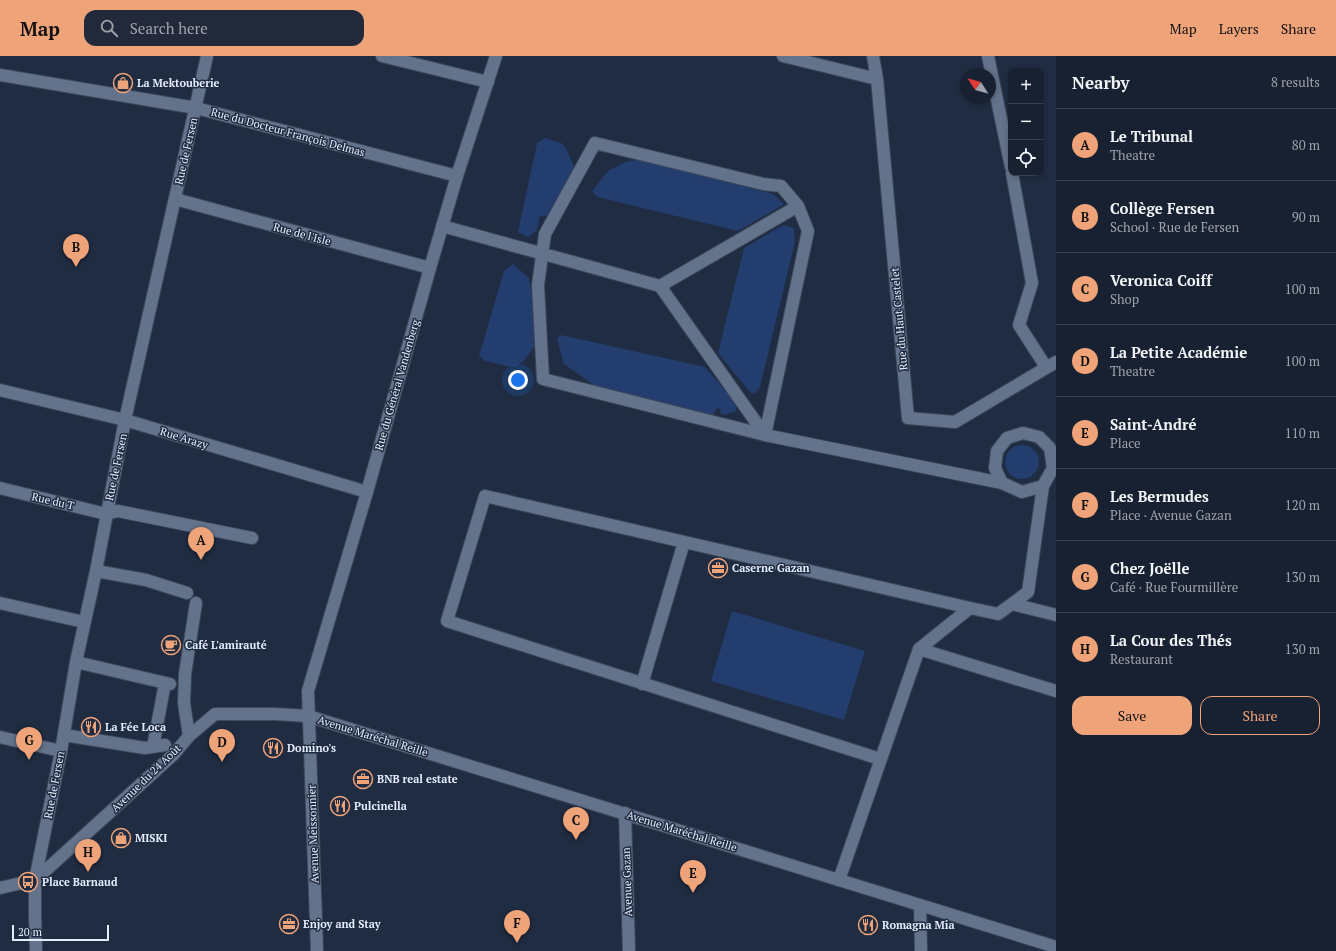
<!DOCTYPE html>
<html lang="en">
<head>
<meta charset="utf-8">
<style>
  body { margin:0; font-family:"PT Serif",serif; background:#21293a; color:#f1f3f6 }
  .controls { position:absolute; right:12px; top:12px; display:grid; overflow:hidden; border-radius:8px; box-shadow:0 2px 6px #0003 }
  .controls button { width:36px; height:36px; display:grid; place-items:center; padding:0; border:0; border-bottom:1px solid #363e4d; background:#182132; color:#f1f3f6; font:20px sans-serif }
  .compass { position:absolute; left:960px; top:12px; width:36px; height:36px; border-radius:50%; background:#182132; box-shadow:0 2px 6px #0003; rotate:306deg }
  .scale { position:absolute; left:12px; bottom:10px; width:97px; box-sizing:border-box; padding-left:4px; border:2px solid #e4edfc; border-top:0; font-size:11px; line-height:14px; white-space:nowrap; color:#e4edfc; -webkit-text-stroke:3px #202c42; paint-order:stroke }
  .you { position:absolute; left:518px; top:324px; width:14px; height:14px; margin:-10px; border:3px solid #fff; border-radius:50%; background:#1a73e8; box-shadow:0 0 0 6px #1a73e833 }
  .badge { display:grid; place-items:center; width:26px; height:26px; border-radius:50%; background:#efa378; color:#111; font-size:13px; font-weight:700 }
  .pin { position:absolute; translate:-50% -33px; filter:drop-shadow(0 1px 2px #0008) }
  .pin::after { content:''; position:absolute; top:21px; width:14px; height:12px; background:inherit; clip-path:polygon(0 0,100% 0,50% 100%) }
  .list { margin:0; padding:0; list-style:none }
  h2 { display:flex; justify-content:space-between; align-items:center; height:52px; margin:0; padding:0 16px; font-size:17px }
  h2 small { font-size:13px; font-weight:400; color:#9fa3ac }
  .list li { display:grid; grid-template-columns:26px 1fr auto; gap:12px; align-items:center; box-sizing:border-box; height:72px; padding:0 16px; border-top:1px solid #363e4d }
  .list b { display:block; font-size:15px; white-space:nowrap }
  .list p { margin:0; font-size:13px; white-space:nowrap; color:#9fa3ac }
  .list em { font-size:13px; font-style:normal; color:#9fa3ac }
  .actions { display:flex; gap:8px; padding:12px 16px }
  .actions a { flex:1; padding:9px 0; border:1px solid #efa378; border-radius:12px; text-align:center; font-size:14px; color:#efa378 }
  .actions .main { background:#efa378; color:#111 }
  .icon { flex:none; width:22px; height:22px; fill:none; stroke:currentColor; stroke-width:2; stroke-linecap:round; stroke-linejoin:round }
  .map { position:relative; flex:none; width:1056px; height:895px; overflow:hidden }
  header { display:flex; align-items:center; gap:24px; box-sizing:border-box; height:56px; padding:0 20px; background:#efa378; color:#111 }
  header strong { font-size:19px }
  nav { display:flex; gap:22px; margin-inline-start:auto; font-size:14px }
  .search { width:280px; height:36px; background:#21293a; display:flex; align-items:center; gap:10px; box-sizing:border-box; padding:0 14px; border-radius:12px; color:#9fa3ac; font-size:15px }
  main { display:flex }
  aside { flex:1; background:#182132 }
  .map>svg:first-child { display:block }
  .green { fill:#223d6e }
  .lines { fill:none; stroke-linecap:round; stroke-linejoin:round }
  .service-casing { stroke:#3e485b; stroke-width:14 }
  .pedestrian-casing { stroke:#3e485b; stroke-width:14 }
  .minor-casing { stroke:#3e485b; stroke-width:14 }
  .service { stroke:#64738c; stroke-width:12 }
  .pedestrian { stroke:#64738c; stroke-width:12 }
  .minor { stroke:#64738c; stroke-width:12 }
  .labels { text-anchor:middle; stroke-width:3; stroke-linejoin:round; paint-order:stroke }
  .poi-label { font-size:11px; font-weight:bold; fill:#e4edfc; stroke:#202c42; text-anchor:start }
  .street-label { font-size:11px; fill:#e4edfc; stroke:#202c42 }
</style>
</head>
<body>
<header>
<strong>Map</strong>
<div class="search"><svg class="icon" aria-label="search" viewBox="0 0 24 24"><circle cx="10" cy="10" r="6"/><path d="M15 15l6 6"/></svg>Search here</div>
<nav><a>Map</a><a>Layers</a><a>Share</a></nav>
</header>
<main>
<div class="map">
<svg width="1056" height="895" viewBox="0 0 1056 895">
  <rect width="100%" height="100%" fill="#202c42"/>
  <path class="green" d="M 545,82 L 561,87 L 565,91 L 575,112 L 552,157 L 546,160 L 540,160 L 537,174 L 528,181 L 518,176 L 537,87 Z
    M 640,104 L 773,138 L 784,148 L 738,175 L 597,141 L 592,135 L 609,114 L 628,105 Z
    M 783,169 L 794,172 L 795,186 L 760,331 L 754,338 L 750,336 L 718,297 L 744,192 Z
    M 513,208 L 529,222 L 535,255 L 536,288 L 524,305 L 516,310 L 507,310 L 485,305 L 479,300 L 504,215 Z
    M 561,279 L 705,311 L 736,347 L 736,355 L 725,359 L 720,357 L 721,353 L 717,352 L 713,359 L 595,330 L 564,308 L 557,283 Z
    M1005 406a17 17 0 1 1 34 0a17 17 0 1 1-34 0Z
    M 732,555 L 865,595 L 844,664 L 711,625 Z"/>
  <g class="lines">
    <defs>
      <path id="service" d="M 442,170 L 660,230 L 765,379
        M 660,230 L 798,150
        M 765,379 L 808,175 L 798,150 L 781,130 L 763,128 L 595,87 L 545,178 L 538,229 L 543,323 L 765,379 L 1002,427 L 1022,436 L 1043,430
        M 1012,548 L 1056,559
        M 970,552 L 998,558 L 1028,536 L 1043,430 L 1053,412 L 1050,392 L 1039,381 L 1023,377 L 1007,382 L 997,395 L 995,412 L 1002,427
        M 919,593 L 1056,635
        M 642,628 L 684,486
        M 189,680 L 184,647 L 185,618 L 196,547
        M 839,824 L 919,593 L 970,552 L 485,440 L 447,565 L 880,703"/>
      <path id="pedestrian" d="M 382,0 L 488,26
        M 783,0 L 877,23
        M 873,0 L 877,23 L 908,362 L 955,366 L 1056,306
        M 988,0 L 1011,111
        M 0,19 L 196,52 L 457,120
        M 1012,117 L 1032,227 L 1019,269 L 1046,311
        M 175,143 L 430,212
        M 0,334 L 125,364 L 367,436
        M 0,432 L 106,458 L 118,455 L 252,482
        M 96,515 L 146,524 L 187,537
        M 0,547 L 84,566
        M 76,606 L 170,628
        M 64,679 L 145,692 L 165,689
        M 0,681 L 61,695
        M 153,691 L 165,627
        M 35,824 L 61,695 L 76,606 L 96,515 L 125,364 L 207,0"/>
      <path id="minor" d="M 625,757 L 629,895
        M 35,824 L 35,860 L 36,895
        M 0,832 L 35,824 L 152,718 L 174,698 L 189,680 L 215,658 L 275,658 L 308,660 L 1056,891
        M 920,849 L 921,895
        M 317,895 L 308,635 L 367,436 L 430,212 L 457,120 L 496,0"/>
    </defs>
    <use href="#service" class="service-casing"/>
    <use href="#pedestrian" class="pedestrian-casing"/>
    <use href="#minor" class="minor-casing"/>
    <use href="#service" class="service"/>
    <use href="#pedestrian" class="pedestrian"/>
    <use href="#minor" class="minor"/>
  </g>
  <defs>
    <symbol id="shop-ring" viewBox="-11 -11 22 22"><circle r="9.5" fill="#202c42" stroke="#efa378" stroke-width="1.5"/><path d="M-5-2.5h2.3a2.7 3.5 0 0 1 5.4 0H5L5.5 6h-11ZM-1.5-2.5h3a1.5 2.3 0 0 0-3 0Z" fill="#efa378"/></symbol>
    <symbol id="office-ring" viewBox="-11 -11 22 22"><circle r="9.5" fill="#202c42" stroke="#efa378" stroke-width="1.5"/><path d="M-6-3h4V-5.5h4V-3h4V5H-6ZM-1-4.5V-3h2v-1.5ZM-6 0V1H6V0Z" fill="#efa378"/></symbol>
    <symbol id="cafe-ring" viewBox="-11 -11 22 22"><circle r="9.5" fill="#202c42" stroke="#efa378" stroke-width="1.5"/><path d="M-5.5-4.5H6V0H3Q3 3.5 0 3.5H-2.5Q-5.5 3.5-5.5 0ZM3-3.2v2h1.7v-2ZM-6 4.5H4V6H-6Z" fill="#efa378"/></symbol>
    <symbol id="restaurant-ring" viewBox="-11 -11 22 22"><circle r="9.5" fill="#202c42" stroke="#efa378" stroke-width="1.5"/><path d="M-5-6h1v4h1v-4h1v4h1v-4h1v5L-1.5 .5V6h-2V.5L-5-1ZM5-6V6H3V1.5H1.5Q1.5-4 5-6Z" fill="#efa378"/></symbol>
    <symbol id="bus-ring" viewBox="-11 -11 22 22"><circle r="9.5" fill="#202c42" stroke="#efa378" stroke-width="1.5"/><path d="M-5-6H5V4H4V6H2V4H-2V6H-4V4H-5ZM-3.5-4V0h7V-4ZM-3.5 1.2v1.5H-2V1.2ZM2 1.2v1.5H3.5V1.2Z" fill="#efa378"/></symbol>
  </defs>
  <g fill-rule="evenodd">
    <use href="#shop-ring" x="112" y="16" width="22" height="22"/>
    <use href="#office-ring" x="707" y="501" width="22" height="22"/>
    <use href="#cafe-ring" x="160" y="578" width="22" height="22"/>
    <use href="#restaurant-ring" x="80" y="660" width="22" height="22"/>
    <use href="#restaurant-ring" x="262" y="681" width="22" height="22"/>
    <use href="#office-ring" x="352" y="712" width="22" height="22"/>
    <use href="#restaurant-ring" x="329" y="739" width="22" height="22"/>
    <use href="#shop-ring" x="110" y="771" width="22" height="22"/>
    <use href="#bus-ring" x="17" y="815" width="22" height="22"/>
    <use href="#office-ring" x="278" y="857" width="22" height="22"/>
    <use href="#restaurant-ring" x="857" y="858" width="22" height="22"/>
  </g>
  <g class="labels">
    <g class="poi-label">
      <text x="137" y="31">La Mektouberie</text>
      <text x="732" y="516">Caserne Gazan</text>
      <text x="185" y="593">Café L'amirauté</text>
      <text x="105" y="675">La Fée Loca</text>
      <text x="287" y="696">Domino's</text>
      <text x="377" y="727">BNB real estate</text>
      <text x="354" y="754">Pulcinella</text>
      <text x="135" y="786">MISKI</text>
      <text x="42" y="830">Place Barnaud</text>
      <text x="303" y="872">Enjoy and Stay</text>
      <text x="882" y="873">Romagna Mia</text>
    </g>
    <g class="street-label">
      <text transform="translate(288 76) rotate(15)" y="4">Rue du Docteur François Delmas</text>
      <text transform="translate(186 95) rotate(-77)" y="4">Rue de Fersen</text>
      <text transform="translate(302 178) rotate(15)" y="4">Rue de l'Isle</text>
      <text transform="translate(899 263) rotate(-95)" y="4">Rue du Haut Castelet</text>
      <text transform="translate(397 329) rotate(-74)" y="4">Rue du Général Vandenberg</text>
      <text transform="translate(184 382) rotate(17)" y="4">Rue Arazy</text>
      <text transform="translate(116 411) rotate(-78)" y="4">Rue de Fersen</text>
      <text transform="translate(53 445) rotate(13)" y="4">Rue du T</text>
      <text transform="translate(373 680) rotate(17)" y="4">Avenue Maréchal Reille</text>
      <text transform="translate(146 722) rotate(-44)" y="4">Avenue du 24 Août</text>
      <text transform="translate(54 729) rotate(-79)" y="4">Rue de Fersen</text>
      <text transform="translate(682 775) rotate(17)" y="4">Avenue Maréchal Reille</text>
      <text transform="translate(313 778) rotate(-92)" y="4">Avenue Meissonnier</text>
      <text transform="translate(627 826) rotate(-92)" y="4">Avenue Gazan</text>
    </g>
  </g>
</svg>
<div class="controls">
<button>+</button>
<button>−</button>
<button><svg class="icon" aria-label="locate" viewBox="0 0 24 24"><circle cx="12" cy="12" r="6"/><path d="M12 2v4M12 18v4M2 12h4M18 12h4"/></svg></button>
</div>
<svg class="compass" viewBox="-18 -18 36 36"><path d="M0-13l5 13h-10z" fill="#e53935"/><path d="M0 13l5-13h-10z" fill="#9fa3ac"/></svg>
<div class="scale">20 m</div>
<div class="you"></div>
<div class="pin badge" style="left:201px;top:504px">A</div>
<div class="pin badge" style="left:76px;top:211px">B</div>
<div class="pin badge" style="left:576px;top:784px">C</div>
<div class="pin badge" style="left:222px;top:706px">D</div>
<div class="pin badge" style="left:693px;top:837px">E</div>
<div class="pin badge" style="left:517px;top:887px">F</div>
<div class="pin badge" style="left:29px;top:704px">G</div>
<div class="pin badge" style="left:88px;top:816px">H</div>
</div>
<aside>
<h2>Nearby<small>8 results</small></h2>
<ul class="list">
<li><span class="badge">A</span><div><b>Le Tribunal</b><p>Theatre</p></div><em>80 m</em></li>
<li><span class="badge">B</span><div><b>Collège Fersen</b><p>School · Rue de Fersen</p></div><em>90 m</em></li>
<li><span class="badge">C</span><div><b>Veronica Coiff</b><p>Shop</p></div><em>100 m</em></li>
<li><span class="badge">D</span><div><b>La Petite Académie</b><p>Theatre</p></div><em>100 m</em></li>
<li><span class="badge">E</span><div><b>Saint-André</b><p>Place</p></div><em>110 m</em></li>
<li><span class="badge">F</span><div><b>Les Bermudes</b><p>Place · Avenue Gazan</p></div><em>120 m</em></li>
<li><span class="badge">G</span><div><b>Chez Joëlle</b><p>Café · Rue Fourmillère</p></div><em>130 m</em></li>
<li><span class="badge">H</span><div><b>La Cour des Thés</b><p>Restaurant</p></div><em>130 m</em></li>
</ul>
<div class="actions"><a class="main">Save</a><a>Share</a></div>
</aside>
</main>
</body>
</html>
